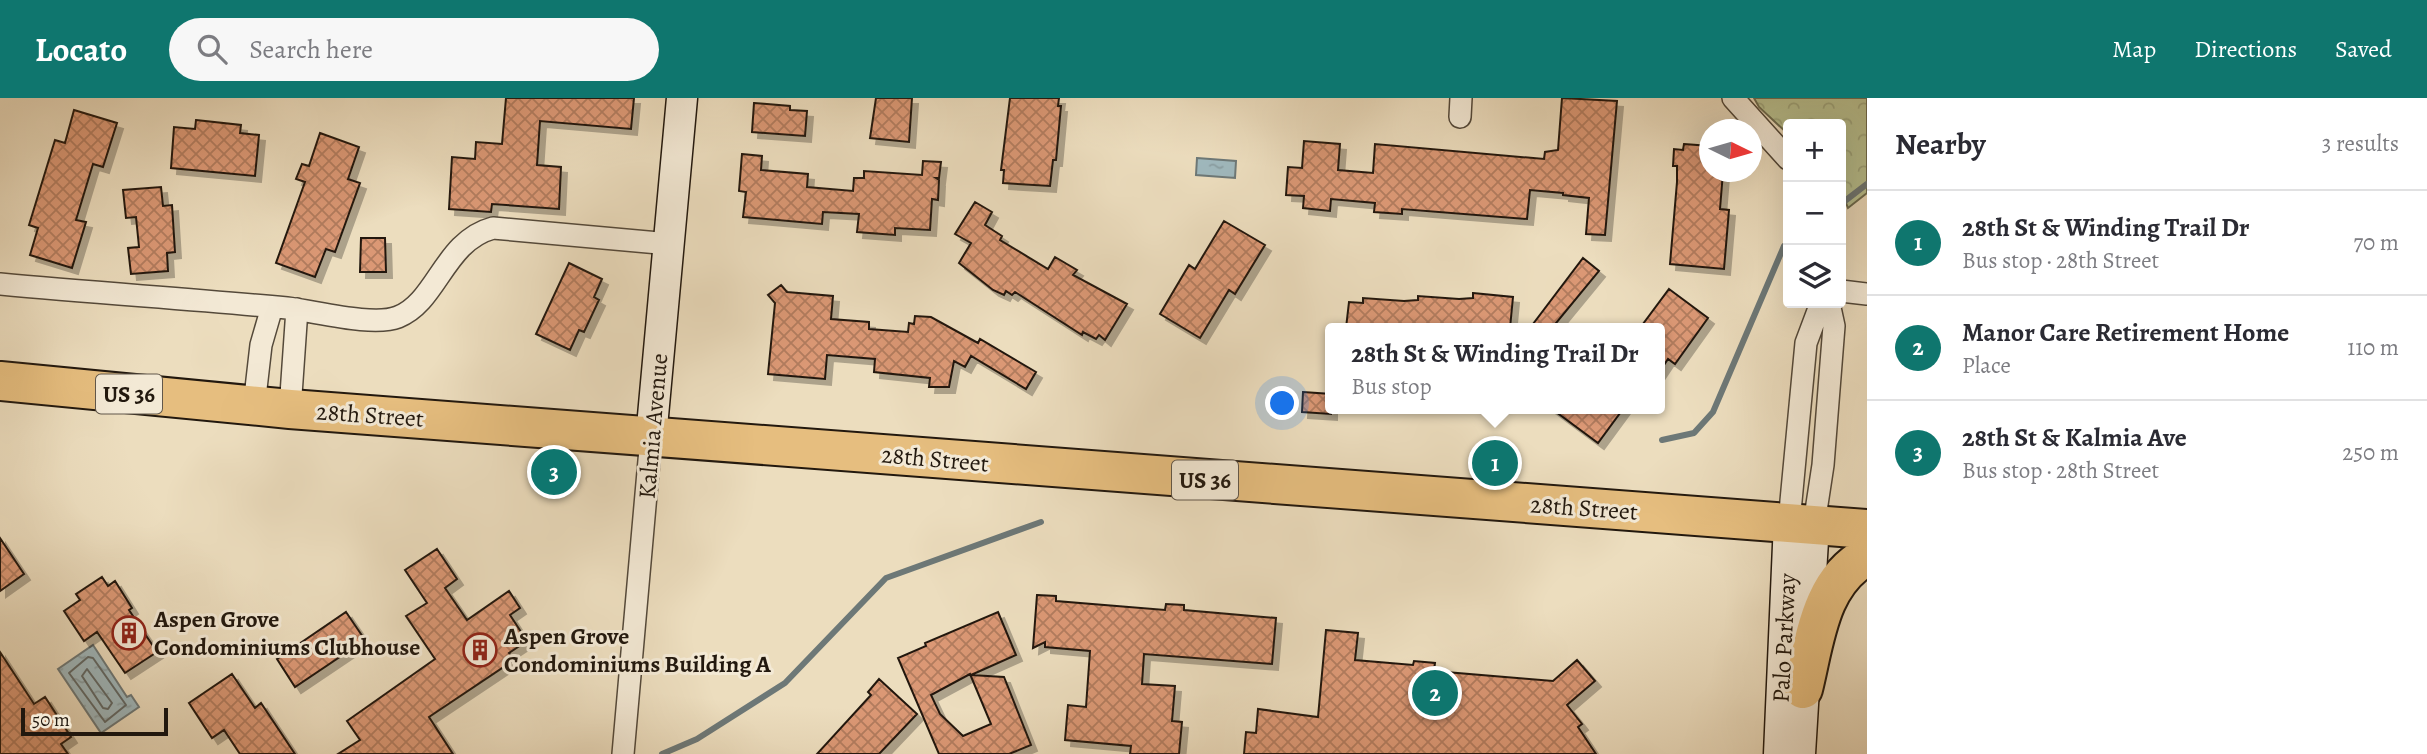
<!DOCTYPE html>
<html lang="en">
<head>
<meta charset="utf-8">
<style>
  body { margin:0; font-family:Alegreya,serif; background:#f7f7f7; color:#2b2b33 }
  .controls { position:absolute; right:21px; top:21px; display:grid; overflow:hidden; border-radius:7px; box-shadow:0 7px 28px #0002 }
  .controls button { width:63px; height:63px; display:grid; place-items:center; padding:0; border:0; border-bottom:2px solid #e1e1e2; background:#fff; color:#2b2b33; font:35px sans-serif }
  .compass { position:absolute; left:1699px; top:21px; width:63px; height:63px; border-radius:50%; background:#fff; box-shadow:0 7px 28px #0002; rotate:95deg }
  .scale { position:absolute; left:21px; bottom:18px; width:147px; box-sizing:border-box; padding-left:7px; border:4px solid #22180e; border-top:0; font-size:19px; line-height:24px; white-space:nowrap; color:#22180e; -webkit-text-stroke:5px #f3e9d5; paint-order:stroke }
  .you { position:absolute; left:1283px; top:306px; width:24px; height:24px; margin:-18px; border:5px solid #fff; border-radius:50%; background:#1a73e8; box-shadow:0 0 0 10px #1a73e833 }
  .badge { display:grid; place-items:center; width:46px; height:46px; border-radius:50%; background:#0f766e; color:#fff; font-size:23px; font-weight:700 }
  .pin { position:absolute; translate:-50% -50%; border:4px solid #fff; box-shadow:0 2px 7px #0006 }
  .popup { position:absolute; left:1325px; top:225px; width:340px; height:91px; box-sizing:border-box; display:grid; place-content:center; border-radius:7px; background:#fff; filter:drop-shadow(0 2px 5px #0005); font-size:23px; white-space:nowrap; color:#7c7c81 }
  .popup b { font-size:26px; color:#2b2b33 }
  .popup::after { content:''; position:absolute; left:50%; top:100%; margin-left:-14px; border:14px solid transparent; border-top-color:#fff }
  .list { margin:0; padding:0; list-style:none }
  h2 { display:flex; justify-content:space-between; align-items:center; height:91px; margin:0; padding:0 28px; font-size:30px }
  h2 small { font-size:23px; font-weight:400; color:#7c7c81 }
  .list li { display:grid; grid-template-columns:46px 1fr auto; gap:21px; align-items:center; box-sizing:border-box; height:105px; padding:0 28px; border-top:2px solid #e1e1e2 }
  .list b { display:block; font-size:26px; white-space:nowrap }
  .list p { margin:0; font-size:23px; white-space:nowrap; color:#7c7c81 }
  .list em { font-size:23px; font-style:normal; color:#7c7c81 }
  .icon { flex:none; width:38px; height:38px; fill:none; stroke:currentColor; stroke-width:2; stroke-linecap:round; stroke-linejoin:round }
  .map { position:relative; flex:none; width:1867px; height:656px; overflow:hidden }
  header { display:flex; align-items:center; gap:42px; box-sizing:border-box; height:98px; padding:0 35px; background:#0f766e; color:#fff }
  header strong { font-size:33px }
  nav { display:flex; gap:38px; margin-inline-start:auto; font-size:24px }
  .search { width:490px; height:63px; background:#f7f7f7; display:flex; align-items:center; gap:18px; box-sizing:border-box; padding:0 24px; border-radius:38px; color:#7c7c81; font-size:26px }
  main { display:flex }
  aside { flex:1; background:#fff }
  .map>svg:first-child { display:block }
  .forest { fill:url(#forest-crowns); stroke:#6d6c50; stroke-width:2 }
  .water { fill:url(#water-ripples); stroke:#6d7877; stroke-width:2 }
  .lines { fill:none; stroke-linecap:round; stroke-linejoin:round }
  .shore { stroke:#606866; stroke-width:2 }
  .stream { stroke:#6d7877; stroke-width:6 }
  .building { fill:url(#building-cross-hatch); stroke:#22180e; stroke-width:2; fill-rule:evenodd; filter:url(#shadow) }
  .street-casing { stroke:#54493a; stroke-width:24 }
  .secondary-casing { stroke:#22180e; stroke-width:33 }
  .highway-casing { stroke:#22180e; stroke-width:42 }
  .street { stroke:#f3e9d5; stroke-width:21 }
  .secondary { stroke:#f3e9d5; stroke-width:30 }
  .highway { stroke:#e6be7f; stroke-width:38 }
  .labels { text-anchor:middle; stroke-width:6; stroke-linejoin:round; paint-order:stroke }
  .shield { fill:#f3e9d5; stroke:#61574a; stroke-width:2 }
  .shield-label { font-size:23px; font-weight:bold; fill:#22180e }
  .street-label { font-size:24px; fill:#22180e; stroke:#f3e9d5 }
  .poi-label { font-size:24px; font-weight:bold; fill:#22180e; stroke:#f3e9d5; text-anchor:start }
</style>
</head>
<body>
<header>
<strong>Locato</strong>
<div class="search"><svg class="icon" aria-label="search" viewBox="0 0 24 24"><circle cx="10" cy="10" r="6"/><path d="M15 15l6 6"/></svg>Search here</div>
<nav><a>Map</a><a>Directions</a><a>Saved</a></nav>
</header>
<main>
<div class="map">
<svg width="1867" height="656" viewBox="0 0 1867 656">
  <defs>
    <pattern id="forest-crowns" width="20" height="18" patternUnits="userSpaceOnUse" patternTransform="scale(1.75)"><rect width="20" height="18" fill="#b8c191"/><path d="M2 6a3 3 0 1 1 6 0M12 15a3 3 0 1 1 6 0" fill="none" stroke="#9ea57c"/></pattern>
    <pattern id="water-ripples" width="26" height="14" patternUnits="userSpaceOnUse" patternTransform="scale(1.75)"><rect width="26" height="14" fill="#9fb8bd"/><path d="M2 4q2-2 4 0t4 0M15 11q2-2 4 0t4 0" fill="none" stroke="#899da1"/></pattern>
    <pattern id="building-cross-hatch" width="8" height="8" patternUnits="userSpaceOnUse" patternTransform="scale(1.75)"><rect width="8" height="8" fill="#db9874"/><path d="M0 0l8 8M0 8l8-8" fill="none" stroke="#b17b5e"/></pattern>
    <filter id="shadow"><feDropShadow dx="6" dy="6" stdDeviation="0" flood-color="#0004"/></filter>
  </defs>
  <rect width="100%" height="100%" fill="#ecddbe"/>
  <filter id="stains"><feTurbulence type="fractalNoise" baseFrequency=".00286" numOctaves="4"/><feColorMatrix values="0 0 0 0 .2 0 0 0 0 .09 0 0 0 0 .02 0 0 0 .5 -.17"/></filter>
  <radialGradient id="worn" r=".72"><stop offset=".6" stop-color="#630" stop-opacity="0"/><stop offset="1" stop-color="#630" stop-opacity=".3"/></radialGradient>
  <path class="forest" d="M 1754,0 L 1867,0 L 1867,95 L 1848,110 L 1841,93 L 1841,26 L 1788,26 L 1788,36 L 1759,9 Z"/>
  <path class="water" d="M 1197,60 L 1236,63 L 1235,80 L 1196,77 Z
    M 93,547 L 127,599 L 131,597 L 139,609 L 101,635 L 58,571 Z"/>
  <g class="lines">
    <path class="shore" d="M 88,559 L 93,560 L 126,607 L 105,624 L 69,575 Z
      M 87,571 L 112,605 L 108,611 L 103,610 L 82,578 Z"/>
    <path class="stream" d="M 1841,106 L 1867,86
      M 1662,342 L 1694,335 L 1713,314 L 1784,148 L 1788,145
      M 662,656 L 697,641 L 785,585 L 886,480 L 1041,424"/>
  </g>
  <path class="building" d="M 506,0 L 634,0 L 631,31 L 540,23 L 537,67 L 561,69 L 559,111 L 492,106 L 491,114 L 449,111 L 452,59 L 475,61 L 476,44 L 502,46 Z
    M 876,0 L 912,0 L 909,44 L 870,40 Z
    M 1010,0 L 1059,0 L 1058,8 L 1061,8 L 1056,62 L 1053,62 L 1050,88 L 1003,85 L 1004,72 L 1001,72 Z
    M 1562,0 L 1617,3 L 1605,137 L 1586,136 L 1589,100 L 1563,97 L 1563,95 L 1530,92 L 1527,121 L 1402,111 L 1402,116 L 1374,114 L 1375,105 L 1331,101 L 1330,113 L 1303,110 L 1304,98 L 1286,97 L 1288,69 L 1302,70 L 1304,43 L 1340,46 L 1338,72 L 1373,75 L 1375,46 L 1544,61 L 1545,54 L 1558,52 Z
    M 754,5 L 790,8 L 790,12 L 807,13 L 805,38 L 752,34 Z
    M 74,12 L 117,25 L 103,69 L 93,66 L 76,122 L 86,124 L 72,170 L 30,157 L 38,130 L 29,127 L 55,42 L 65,45 Z
    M 196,22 L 241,27 L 240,35 L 259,37 L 255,78 L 171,70 L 174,29 L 195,31 Z
    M 320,35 L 359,49 L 348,81 L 360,85 L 335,154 L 326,151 L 315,179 L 276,165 L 305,84 L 296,81 L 302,66 L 309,68 Z
    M 1684,46 L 1710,48 L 1710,74 L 1723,74 L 1720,111 L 1729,112 L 1724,171 L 1670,166 L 1677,84 L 1677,68 L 1673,68 L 1674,51 L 1683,52 Z
    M 742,56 L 762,58 L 761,72 L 808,76 L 807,89 L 853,93 L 854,80 L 864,80 L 864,73 L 922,77 L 923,63 L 941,64 L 939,80 L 936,80 L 939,82 L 938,102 L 932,101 L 930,132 L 895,130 L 895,137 L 857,134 L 859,116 L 823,114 L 822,126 L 743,119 L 746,94 L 739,93 Z
    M 161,89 L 163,108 L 172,107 L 175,154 L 167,155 L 168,173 L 131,176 L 128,150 L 139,149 L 136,119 L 126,120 L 123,92 Z
    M 975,104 L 992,114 L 985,127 L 1002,138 L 1000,142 L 1048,171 L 1055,159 L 1077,172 L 1073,177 L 1127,206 L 1105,242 L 1099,237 L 1096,241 L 1083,234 L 1082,237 L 1015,194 L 1012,197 L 1006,193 L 1004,197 L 993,192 L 959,165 L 971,145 L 955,136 Z
    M 1224,123 L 1265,147 L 1235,196 L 1229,192 L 1200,240 L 1160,216 L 1189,167 L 1195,171 Z
    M 361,140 L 385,140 L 386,174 L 360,174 Z
    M 1583,160 L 1599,173 L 1552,230 L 1530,230 Z
    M 569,165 L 602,181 L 594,199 L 599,202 L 584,234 L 579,232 L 570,252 L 536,236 Z
    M 781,187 L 787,194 L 833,198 L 831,221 L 869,224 L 869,231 L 908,234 L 909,225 L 914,226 L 915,218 L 931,219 L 978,245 L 980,241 L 1036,274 L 1026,291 L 971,258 L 965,269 L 954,263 L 949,289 L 929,289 L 930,280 L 874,274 L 875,261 L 827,257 L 825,281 L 768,276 L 775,205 L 768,197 Z
    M 1669,191 L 1708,220 L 1675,266 L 1668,261 L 1660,273 L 1660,230 L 1640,230 Z
    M 1473,195 L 1513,199 L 1510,230 L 1346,230 L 1349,204 L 1363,205 L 1363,200 L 1404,203 L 1418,202 L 1418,198 L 1459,201 L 1473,200 Z
    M 1303,294 L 1331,296 L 1331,316 L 1302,314 Z
    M 1552,311 L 1623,311 L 1598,345 Z
    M 0,440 L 24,476 L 0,493 Z
    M 437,451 L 457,481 L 445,490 L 467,522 L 509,493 L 520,510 L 510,517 L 527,543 L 509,555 L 514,562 L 429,619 L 453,656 L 338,656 L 360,642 L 347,623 L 435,561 L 406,518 L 427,505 L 405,472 Z
    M 102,479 L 108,488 L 115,483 L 132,510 L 129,512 L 157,554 L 125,575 L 97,534 L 84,543 L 64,513 L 80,502 L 76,496 Z
    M 1037,497 L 1056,498 L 1056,503 L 1165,512 L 1166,506 L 1184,507 L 1184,512 L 1276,520 L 1272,566 L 1144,556 L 1142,586 L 1175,588 L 1172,623 L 1182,624 L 1179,656 L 1130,656 L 1131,648 L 1065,642 L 1068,607 L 1086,609 L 1090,553 L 1045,549 L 1045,544 L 1033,550 Z
    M 346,514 L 365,542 L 295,589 L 277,561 Z
    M 998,514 L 1016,557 L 971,577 L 1004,579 L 1031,647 L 1009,656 L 939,656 L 898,560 L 926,548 L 925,545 ZM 970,576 L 991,626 L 963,638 L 940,616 L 931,597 Z
    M 1326,532 L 1358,535 L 1355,562 L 1413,567 L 1414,563 L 1435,565 L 1434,573 L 1553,583 L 1577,562 L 1595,583 L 1567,607 L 1582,626 L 1578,629 L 1596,656 L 1244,656 L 1246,634 L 1256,635 L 1258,611 L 1318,619 Z
    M 0,554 L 34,606 L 45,599 L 71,639 L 61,646 L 68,656 L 0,656 Z
    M 232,576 L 255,610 L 261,605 L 295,656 L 240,656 L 224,632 L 212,640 L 189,605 Z
    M 879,581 L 917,616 L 879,656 L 817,656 L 871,597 L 868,594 Z"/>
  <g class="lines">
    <defs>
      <path id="street" d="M 1733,0 L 1788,61
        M 1460,19 L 1461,0
        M 0,186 C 96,195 192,201 287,210 C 315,213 373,229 398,219 C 437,204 444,143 493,130 L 670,146
        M 1841,193 L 1867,196
        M 254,308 L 261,247 L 272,209
        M 290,311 L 297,211
        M 1789,424 L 1806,245 L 1821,205
        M 1814,426 L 1823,367 L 1834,228 L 1829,205
        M 623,656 L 651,340"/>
      <path id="secondary" d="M 651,340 L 682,0
        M 1779,656 L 1789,424
        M 1800,656 L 1814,426"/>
      <path id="highway" d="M 0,283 L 290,311 L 1867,431
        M 1803,591 C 1815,543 1819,484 1867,458"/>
    </defs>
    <use href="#street" class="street-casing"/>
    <use href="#secondary" class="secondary-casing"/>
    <use href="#highway" class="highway-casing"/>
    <use href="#street" class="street"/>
    <use href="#secondary" class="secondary"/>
    <use href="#highway" class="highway"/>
  </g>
  <defs>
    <symbol id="building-ring" viewBox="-11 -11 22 22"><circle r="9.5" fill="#f3e9d5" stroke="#8f2418" stroke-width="1.5"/><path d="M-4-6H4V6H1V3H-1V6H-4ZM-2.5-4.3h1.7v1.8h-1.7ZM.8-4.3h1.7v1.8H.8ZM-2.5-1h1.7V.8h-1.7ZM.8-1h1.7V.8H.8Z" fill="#8f2418"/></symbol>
  </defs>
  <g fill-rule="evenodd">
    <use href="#building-ring" x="110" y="516" width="38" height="38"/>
    <use href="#building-ring" x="461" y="533" width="38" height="38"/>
  </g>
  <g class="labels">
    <g class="shield">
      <rect x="96" y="276.5" width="66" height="39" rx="5"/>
      <rect x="1172" y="362.5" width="66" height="39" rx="5"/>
    </g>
    <g class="shield-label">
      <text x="129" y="304">US 36</text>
      <text x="1205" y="390">US 36</text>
    </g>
    <g class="street-label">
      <text transform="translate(370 317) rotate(4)" y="8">28th Street</text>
      <text transform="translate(653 328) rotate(-85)" y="8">Kalmia Avenue</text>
      <text transform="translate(935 361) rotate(5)" y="8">28th Street</text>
      <text transform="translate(1584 410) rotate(4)" y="8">28th Street</text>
      <text transform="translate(1784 540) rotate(-87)" y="8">Palo Parkway</text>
    </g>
    <g class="poi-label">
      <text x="154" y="529">Aspen Grove<tspan x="154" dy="28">Condominiums Clubhouse</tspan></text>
      <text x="504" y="546">Aspen Grove<tspan x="504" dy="28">Condominiums Building A</tspan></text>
    </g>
  </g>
  <rect width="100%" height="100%" filter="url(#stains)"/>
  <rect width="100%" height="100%" fill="url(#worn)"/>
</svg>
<div class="controls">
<button>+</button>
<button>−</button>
<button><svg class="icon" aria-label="layers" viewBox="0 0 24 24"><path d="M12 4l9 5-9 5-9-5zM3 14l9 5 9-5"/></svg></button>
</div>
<svg class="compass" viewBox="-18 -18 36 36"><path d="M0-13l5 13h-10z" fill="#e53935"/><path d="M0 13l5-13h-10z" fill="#7c7c81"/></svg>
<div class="scale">50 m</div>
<div class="you"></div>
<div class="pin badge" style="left:1495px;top:365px">1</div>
<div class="popup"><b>28th St &amp; Winding Trail Dr</b>Bus stop</div>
<div class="pin badge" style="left:1435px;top:595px">2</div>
<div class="pin badge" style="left:554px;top:374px">3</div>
</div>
<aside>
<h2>Nearby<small>3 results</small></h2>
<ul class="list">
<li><span class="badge">1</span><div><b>28th St &amp; Winding Trail Dr</b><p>Bus stop · 28th Street</p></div><em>70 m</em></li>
<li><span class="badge">2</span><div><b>Manor Care Retirement Home</b><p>Place</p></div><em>110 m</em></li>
<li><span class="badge">3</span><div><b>28th St &amp; Kalmia Ave</b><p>Bus stop · 28th Street</p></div><em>250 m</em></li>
</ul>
</aside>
</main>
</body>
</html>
